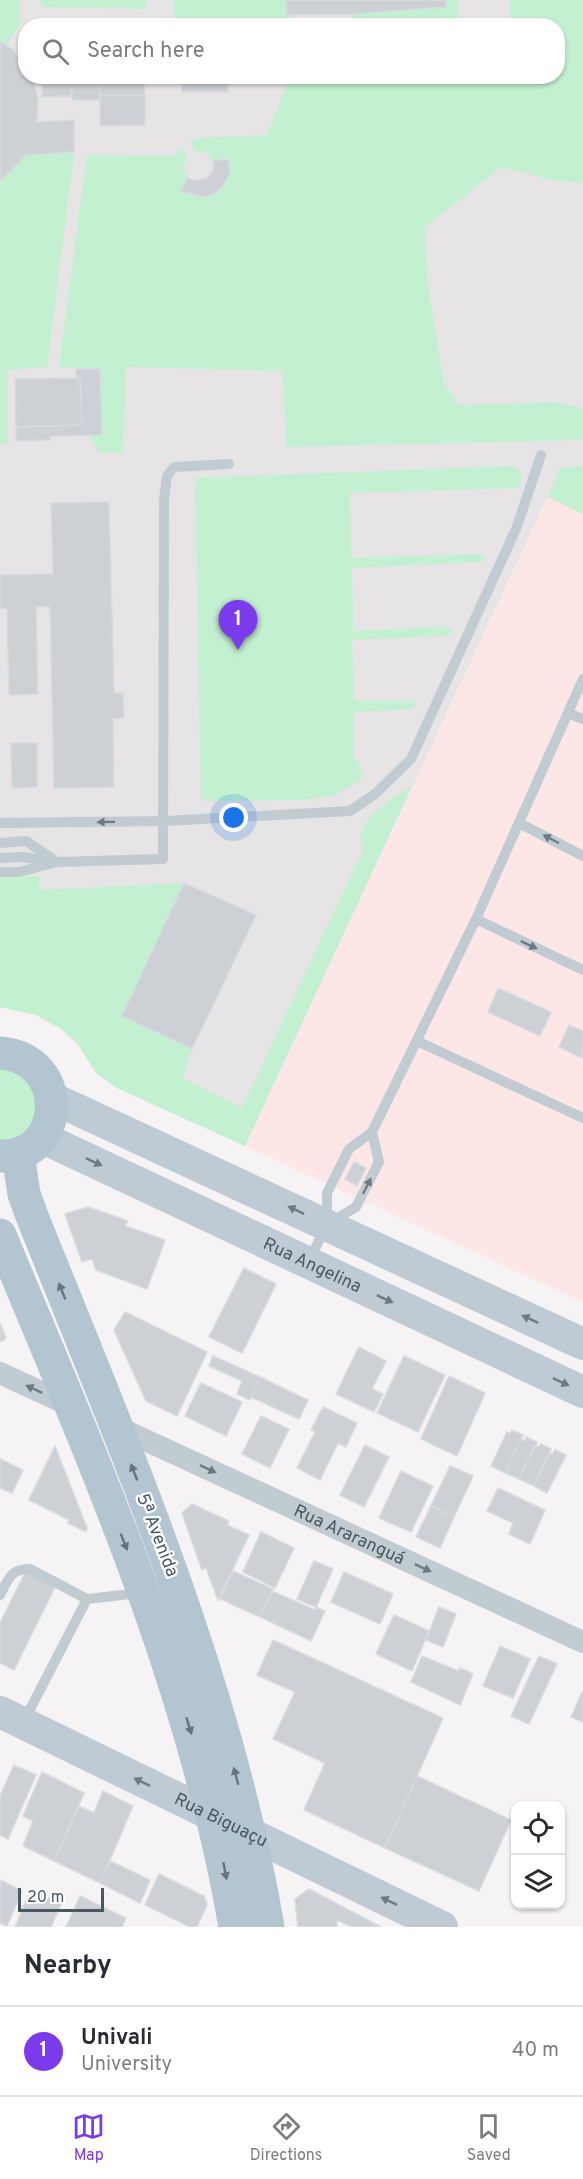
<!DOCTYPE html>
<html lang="en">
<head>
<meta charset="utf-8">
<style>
  body { margin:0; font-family:Overpass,sans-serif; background:#f2f2f3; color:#2b2b33 }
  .controls { position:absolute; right:18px; bottom:18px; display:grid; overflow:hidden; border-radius:12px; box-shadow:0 2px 4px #0004 }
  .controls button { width:54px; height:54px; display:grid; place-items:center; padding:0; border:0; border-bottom:2px solid #e1e1e2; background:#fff; color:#2b2b33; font:30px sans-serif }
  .scale { position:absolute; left:18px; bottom:15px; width:86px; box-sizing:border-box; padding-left:6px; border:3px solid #4a5861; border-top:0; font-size:16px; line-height:21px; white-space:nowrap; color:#4a5861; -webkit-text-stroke:4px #fff; paint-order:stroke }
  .you { position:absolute; left:234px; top:818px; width:21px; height:21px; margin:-15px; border:4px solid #fff; border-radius:50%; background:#1a73e8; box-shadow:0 0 0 9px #1a73e833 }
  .badge { display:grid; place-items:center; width:39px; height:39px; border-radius:50%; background:#7c3aed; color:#fff; font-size:20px; font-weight:700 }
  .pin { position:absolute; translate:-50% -50px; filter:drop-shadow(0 2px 3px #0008) }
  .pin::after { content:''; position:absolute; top:32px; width:21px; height:18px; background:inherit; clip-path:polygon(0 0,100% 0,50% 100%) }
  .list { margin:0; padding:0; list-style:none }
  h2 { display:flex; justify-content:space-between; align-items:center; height:78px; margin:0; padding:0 24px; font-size:26px }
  h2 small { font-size:20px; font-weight:400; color:#7c7c81 }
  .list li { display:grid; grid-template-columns:39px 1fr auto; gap:18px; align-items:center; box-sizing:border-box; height:90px; padding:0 24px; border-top:2px solid #e1e1e2 }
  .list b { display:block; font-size:22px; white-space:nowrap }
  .list p { margin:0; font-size:20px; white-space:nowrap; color:#7c7c81 }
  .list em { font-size:20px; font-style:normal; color:#7c7c81 }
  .icon { flex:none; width:33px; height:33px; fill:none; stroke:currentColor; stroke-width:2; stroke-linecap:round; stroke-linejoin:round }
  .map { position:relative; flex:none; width:583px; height:1927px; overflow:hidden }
  .search { position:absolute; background:#fff; box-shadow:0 2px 4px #0004; left:18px; right:18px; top:18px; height:66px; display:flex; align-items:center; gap:15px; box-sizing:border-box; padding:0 21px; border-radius:24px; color:#7c7c81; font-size:22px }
  .sheet { height:168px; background:#fff }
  nav { display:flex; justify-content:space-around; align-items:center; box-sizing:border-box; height:84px; border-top:2px solid #e1e1e2; background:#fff; font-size:16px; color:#7c7c81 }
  nav a { display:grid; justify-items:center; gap:3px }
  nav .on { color:#7c3aed }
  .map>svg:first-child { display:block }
  .education { fill:#e6e4e5; fill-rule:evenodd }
  .medical { fill:#fce6e6 }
  .green { fill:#c3f0d0 }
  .building { fill:#cdd0d5; stroke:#d7dade; stroke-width:1.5 }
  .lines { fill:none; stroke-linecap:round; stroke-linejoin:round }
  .lane { stroke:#c1cbd2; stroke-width:10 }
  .street { stroke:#c1cbd2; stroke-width:22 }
  .secondary { stroke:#bfcbd4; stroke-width:32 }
  .primary { stroke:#b3c5d1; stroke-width:33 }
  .oneway { fill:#6e7a83 }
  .oneway2 { fill:#6d7a84 }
  .oneway3 { fill:#64737d }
  .labels { text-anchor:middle; stroke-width:4.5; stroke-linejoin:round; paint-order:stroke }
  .street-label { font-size:18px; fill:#4a5861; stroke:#fff }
</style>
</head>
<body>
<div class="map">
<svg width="583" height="1927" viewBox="0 0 583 1927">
  <rect width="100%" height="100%" fill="#f5f3f3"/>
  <path class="education" d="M 0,0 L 583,0 L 583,514 L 547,498 L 245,1146 L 117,1088 L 96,1073 L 84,1051 L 61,1029 L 36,1015 L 0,1007 ZM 26,26 L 558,26 L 558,76 L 26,76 Z"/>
  <path class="medical" d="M 548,497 L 583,514 L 583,1302 L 245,1146 Z"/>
  <path class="green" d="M 0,0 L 20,0 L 20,25 L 6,45 L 0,41 Z
    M 39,0 L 145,0 L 145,9 L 43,7 Z
    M 174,0 L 286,0 L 287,14 L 292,23 L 291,26 L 174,25 Z
    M 446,0 L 457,0 L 457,20 L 448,25 L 352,26 L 351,14 L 446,7 Z
    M 510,0 L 583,0 L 583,183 L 552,180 L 501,167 L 425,227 L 428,286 L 444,384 L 459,405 L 554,402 L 583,408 L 583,440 L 286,447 L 283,371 L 126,367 L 123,453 L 99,453 L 89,435 L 102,435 L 100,369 L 59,367 L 87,155 L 167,156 L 173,156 L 182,149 L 187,156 L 183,168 L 188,178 L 181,191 L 204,197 C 222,190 230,180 229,161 L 213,161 L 206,153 L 195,151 L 190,143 L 196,138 L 267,135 L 290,77 L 558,76 L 558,26 L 511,25 Z
    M 49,21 L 146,24 L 146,25 L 44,25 Z
    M 74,152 L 47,367 L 7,370 L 8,444 L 0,445 L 0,181 L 26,155 Z
    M 512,466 L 519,470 L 522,477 L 519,488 L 350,493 L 351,558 L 478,554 L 486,558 L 480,562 L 352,568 L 353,631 L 446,627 L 453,629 L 447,636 L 352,640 L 354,701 L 417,701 L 413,709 L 354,712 L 354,757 L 361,769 L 361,780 L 333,796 L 299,800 L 201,801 L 195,478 Z
    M 583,466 L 583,514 L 548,497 L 560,468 Z
    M 412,786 L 245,1146 L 117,1088 L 96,1073 L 76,1041 L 61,1029 L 36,1015 L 0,1007 L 0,878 L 39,876 L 39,890 L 184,883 L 122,1016 L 192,1049 L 182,1078 L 242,1108 L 363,850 C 350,821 392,799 412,786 Z
    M 0,1061 L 31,1073 L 41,1122 L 0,1148 Z"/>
  <path class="building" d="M 286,0 L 446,0 L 446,7 L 351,14 L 287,15 Z
    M 0,41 L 12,49 L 25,64 L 26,76 L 31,76 L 34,81 L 38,100 L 37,122 L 74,120 L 74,152 L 26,155 L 0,181 Z
    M 42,76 L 72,76 L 71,96 L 42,97 Z
    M 72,76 L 99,76 L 100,100 L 72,100 Z
    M 99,76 L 144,76 L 145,95 L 100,95 Z
    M 181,76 L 227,76 L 228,92 L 182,92 Z
    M 100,95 L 145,95 L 145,125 L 100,126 Z
    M 228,159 L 230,172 L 222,187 L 216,193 L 204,197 L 180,191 L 188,178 L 197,181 L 207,178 L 213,170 L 213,161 Z
    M 76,369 L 100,369 L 102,435 L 50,436 L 51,440 L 16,441 L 16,427 L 82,425 L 80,378 L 76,378 Z
    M 80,378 L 82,425 L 16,427 L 15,379 Z
    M 109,502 L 114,693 L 123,693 L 124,718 L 113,719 L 114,787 L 54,788 L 50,607 L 36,607 L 38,694 L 9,695 L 7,608 L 0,609 L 0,575 L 53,574 L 51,503 Z
    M 11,743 L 37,743 L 37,787 L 12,788 Z
    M 184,883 L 256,915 L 192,1049 L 122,1016 Z
    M 498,988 L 551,1012 L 540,1036 L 488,1012 Z
    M 569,1025 L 583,1031 L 582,1058 L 559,1047 Z
    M 354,1162 L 366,1168 L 357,1186 L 345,1179 Z
    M 88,1207 L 128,1221 L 125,1226 L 165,1240 L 147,1289 L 96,1270 L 92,1259 L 82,1262 L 65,1214 Z
    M 244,1268 L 276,1284 L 242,1353 L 209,1337 Z
    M 125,1312 L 207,1352 L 177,1416 L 146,1401 L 114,1330 Z
    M 0,1323 L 6,1338 L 0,1342 Z
    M 359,1347 L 386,1361 L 372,1389 L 383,1394 L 374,1412 L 336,1394 Z
    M 213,1356 L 260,1377 L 250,1400 L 237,1394 L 242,1381 L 209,1366 Z
    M 404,1356 L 445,1375 L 418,1432 L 377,1413 Z
    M 449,1376 L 485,1393 L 457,1456 L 421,1439 Z
    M 260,1377 L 308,1400 L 299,1419 L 251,1397 Z
    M 201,1383 L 242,1402 L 226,1436 L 185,1416 Z
    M 323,1407 L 357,1423 L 346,1447 L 338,1443 L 320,1480 L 297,1468 L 315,1432 L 311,1430 Z
    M 261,1416 L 289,1429 L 270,1468 L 242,1454 Z
    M 512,1430 L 523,1435 L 505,1473 L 491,1466 L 507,1432 L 510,1434 Z
    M 526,1437 L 537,1442 L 519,1479 L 505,1473 L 521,1439 L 525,1441 Z
    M 541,1444 L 551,1449 L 534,1486 L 519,1479 L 535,1446 L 539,1447 Z
    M 365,1445 L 389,1457 L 364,1507 L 340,1495 Z
    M 55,1446 L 87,1528 L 86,1532 L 68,1523 L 69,1520 L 29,1500 Z
    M 555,1450 L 566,1455 L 547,1493 L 534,1486 L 550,1453 L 553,1454 Z
    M 0,1459 L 23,1470 L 12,1493 L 0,1488 Z
    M 450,1466 L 473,1476 L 454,1517 L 431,1506 Z
    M 401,1471 L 433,1486 L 411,1532 L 379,1518 Z
    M 498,1488 L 545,1510 L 530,1544 L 509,1534 L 513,1523 L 487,1511 Z
    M 192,1504 L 229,1521 L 227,1525 L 249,1535 L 218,1600 L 206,1568 L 202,1570 L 182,1513 Z
    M 431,1506 L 454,1517 L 440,1548 L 416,1537 Z
    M 261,1532 L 294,1548 L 275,1588 L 243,1572 Z
    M 314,1561 L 333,1569 L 316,1607 L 297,1599 Z
    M 26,1571 L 56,1585 L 14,1670 L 0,1663 L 0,1623 Z
    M 233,1571 L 273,1589 L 260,1617 L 220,1599 Z
    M 344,1572 L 393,1594 L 380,1624 L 331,1602 Z
    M 272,1591 L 315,1610 L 316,1607 L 325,1611 L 311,1641 L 260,1617 Z
    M 439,1607 L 456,1614 L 443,1647 L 426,1640 Z
    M 394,1615 L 429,1631 L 412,1671 L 376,1654 Z
    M 273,1640 L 443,1718 L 385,1848 L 304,1810 L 325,1763 L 273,1739 L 295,1692 L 257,1675 Z
    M 500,1646 L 530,1659 L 513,1698 L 483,1686 Z
    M 422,1656 L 458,1671 L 460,1668 L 473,1674 L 460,1705 L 411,1682 Z
    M 539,1656 L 557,1664 L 529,1724 L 511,1716 Z
    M 583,1690 L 583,1722 L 571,1717 Z
    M 14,1765 L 36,1775 L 8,1839 L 0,1835 L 0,1796 Z
    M 42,1772 L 84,1793 L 54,1861 L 23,1846 L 33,1821 L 23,1816 Z
    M 417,1776 L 511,1820 L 479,1891 L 385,1848 Z
    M 103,1791 L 133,1806 L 100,1883 L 54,1861 L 79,1806 L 94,1813 Z
    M 110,1861 L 150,1880 L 140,1903 L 100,1883 Z
    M 159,1874 L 204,1896 L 207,1905 L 197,1927 L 190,1927 L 145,1905 Z
    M 0,1880 L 22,1891 L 7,1926 L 0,1923 Z
    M 31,1889 L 61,1904 L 51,1927 L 15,1927 Z
    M 309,1889 L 381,1927 L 352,1927 L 337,1920 L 337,1927 L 298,1927 L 295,1899 Z
    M 80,1896 L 126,1918 L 122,1927 L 66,1927 Z"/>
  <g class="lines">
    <path class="lane" d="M 568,713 L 583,719
      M 0,823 L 165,821 L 350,811 L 375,794 L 411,759 L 516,529 L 541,455
      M 519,823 L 583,856
      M 0,843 L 26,841 L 54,860
      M 0,858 L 22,857 L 57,862 L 163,859 L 164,499 L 167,476 L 174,467 L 229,464
      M 0,872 L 19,872 L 53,863
      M 476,919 L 583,970
      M 417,1041 L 583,1118
      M 331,1222 L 356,1207 L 379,1162 L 372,1132
      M 309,1261 L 327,1224 L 327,1193 L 349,1149 L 372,1132 L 476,919 L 583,679
      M 0,1595 C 8,1580 11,1568 30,1569 L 87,1599
      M 24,1721 L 87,1599 L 140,1593"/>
    <g class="street">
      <path d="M 0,1373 L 69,1405"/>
      <path id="s1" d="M 117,1427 L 583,1642"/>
    </g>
    <g class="secondary">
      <path d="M 52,1098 L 583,1344"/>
      <path id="s2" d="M 41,1137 L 583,1392"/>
      <path id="s3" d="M 0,1712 L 442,1927"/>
    </g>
    <path class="primary" d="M 0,1053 C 71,1058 66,1159 0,1156
      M 18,1154 L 24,1194 L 32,1216 C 125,1449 226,1678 268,1927
      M 0,1235 C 93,1460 194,1685 235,1927"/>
  </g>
  <defs><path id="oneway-solid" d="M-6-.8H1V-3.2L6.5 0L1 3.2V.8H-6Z" transform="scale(1.5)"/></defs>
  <g class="oneway">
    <use href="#oneway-solid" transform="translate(106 822) rotate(179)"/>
    <use href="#oneway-solid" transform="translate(551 839) rotate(-152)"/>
    <use href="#oneway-solid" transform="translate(529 945) rotate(25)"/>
    <use href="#oneway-solid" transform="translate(367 1186) rotate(-63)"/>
    <use href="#oneway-solid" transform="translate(34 1389) rotate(-155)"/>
    <use href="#oneway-solid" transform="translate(208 1469) rotate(25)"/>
    <use href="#oneway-solid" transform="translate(423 1568) rotate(25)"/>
  </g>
  <g class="oneway2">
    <use href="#oneway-solid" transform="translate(94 1162) rotate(25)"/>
    <use href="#oneway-solid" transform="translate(296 1210) rotate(-155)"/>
    <use href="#oneway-solid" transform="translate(385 1299) rotate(25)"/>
    <use href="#oneway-solid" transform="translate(530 1319) rotate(-155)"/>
    <use href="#oneway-solid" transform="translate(561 1382) rotate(25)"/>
    <use href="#oneway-solid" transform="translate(142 1782) rotate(-154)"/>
    <use href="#oneway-solid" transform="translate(389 1901) rotate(-154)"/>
  </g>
  <g class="oneway3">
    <use href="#oneway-solid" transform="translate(62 1291) rotate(-112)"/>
    <use href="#oneway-solid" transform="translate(134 1472) rotate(-111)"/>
    <use href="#oneway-solid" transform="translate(124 1542) rotate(68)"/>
    <use href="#oneway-solid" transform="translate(189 1726) rotate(73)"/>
    <use href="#oneway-solid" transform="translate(236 1776) rotate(-105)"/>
    <use href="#oneway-solid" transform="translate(225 1871) rotate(79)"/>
  </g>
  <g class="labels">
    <g class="street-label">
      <text dy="6" stroke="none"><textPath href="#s2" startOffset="300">Rua Angelina</textPath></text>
      <text dy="6" stroke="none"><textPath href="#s1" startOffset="256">Rua Araranguá</textPath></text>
      <text transform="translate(158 1535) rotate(69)" y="6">5ª Avenida</text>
      <text dy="6" stroke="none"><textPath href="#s3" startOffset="246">Rua Biguaçu</textPath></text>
    </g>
  </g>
</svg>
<div class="controls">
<button><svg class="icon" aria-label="locate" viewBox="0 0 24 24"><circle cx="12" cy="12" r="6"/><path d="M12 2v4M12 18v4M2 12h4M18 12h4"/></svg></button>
<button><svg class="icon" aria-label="layers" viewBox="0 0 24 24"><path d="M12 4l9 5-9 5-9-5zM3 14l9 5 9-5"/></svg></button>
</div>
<div class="scale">20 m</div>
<div class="you"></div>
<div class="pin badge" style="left:238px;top:650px">1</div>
<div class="search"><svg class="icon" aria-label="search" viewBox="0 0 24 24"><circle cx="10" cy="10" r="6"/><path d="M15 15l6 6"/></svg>Search here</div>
</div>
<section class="sheet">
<h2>Nearby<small></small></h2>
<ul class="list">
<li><span class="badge">1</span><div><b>Univali</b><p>University</p></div><em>40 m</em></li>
</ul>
</section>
<nav>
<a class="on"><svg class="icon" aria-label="map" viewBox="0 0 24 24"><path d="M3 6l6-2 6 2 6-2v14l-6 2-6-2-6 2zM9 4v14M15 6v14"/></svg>Map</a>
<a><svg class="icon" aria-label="directions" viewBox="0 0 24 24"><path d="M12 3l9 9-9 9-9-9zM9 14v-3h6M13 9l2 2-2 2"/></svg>Directions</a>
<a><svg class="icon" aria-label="saved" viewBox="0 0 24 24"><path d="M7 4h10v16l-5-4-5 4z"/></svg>Saved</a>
</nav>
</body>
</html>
